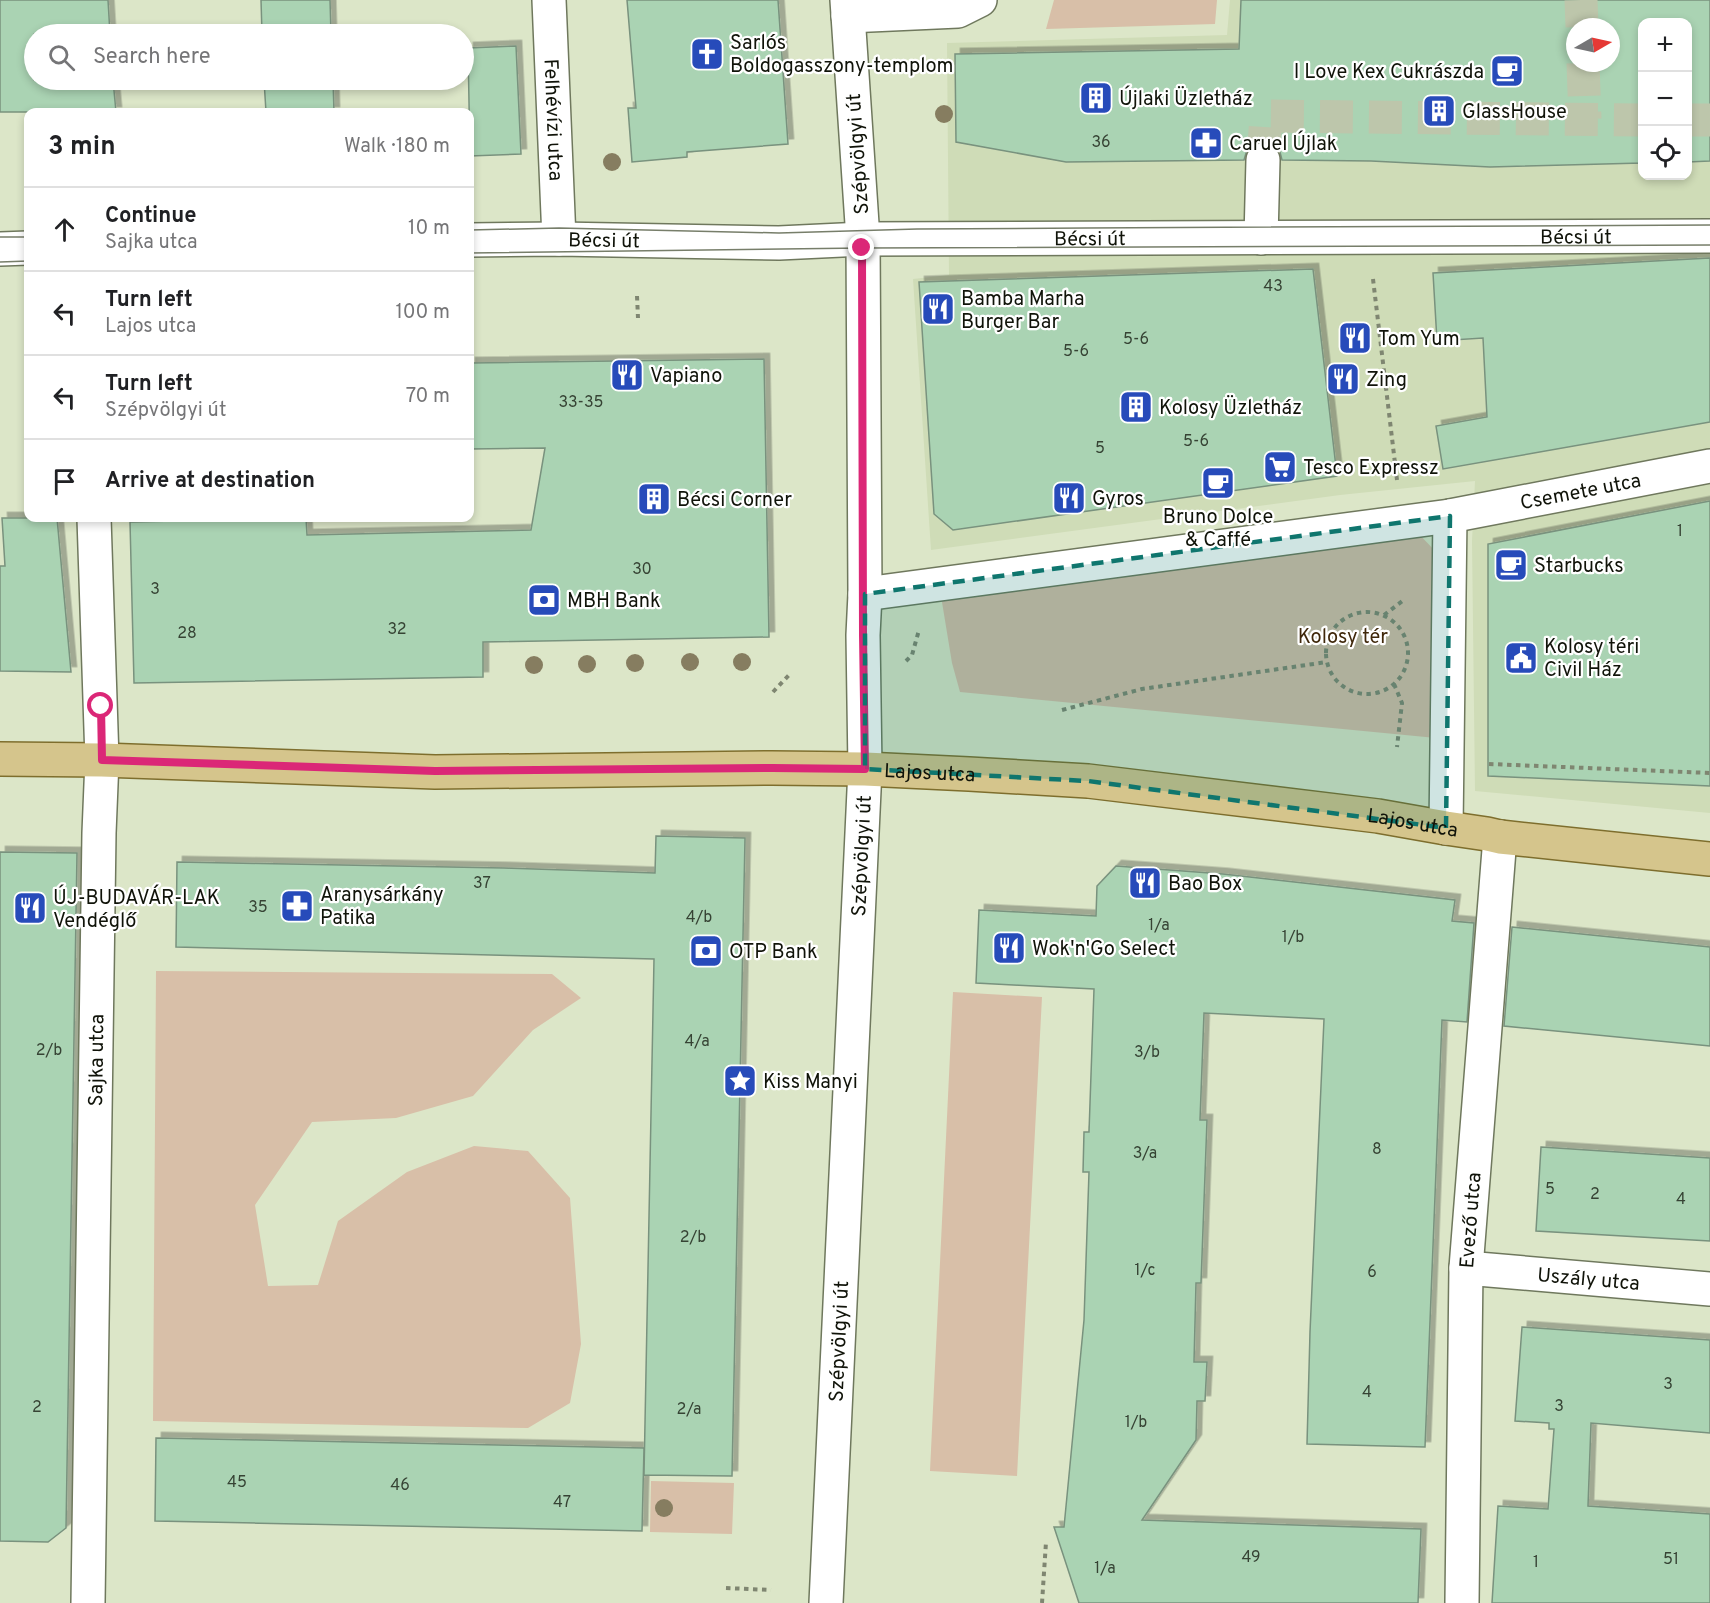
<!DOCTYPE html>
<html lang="en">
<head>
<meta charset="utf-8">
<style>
  body { margin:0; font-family:Overpass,sans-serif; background:#f6f6f6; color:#202124 }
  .controls { position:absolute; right:18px; top:18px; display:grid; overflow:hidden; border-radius:12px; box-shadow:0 3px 9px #0003 }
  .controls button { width:54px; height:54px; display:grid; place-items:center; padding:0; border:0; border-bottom:2px solid #e0e0e0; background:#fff; color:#202124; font:30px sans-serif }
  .compass { position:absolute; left:1566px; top:18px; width:54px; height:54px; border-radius:50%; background:#fff; box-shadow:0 3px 9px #0003; rotate:81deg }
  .stop { position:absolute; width:18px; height:18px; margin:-14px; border:4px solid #db2777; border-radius:50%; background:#fff }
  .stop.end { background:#db2777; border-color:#fff; box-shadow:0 2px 6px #0008 }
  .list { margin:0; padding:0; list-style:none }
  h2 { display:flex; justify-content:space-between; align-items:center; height:78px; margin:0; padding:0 24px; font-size:26px }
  h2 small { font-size:20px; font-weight:400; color:#757577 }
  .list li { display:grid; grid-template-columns:39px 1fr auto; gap:18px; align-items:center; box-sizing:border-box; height:84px; padding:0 24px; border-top:2px solid #e0e0e0 }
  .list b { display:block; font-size:22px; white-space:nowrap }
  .list p { margin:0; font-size:20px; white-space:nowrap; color:#757577 }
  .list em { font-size:20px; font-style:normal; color:#757577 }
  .icon { flex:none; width:33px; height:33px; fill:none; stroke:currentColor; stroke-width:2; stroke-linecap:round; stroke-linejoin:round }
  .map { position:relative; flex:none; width:1710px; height:1603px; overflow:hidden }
  .search { position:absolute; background:#fff; box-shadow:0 3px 9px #0003; left:24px; top:24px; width:450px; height:66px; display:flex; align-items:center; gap:15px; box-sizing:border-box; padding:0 21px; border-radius:33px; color:#757577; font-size:22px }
  .panel { position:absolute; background:#fff; box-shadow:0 3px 9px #0003; left:24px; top:108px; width:450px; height:414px; border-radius:12px }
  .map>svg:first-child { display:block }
  .built { fill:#cfdcb7; fill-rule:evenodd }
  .green { fill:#d8bfa8 }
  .building { fill:#aad3b3; stroke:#79927e; stroke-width:1.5; fill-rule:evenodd; filter:url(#shadow) }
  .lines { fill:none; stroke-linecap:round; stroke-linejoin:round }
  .minor-tunnel { stroke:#bdc6ab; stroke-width:33; stroke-dasharray:33 16; stroke-linecap:butt }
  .minor-casing { stroke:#6f785d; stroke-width:36 }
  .major-casing { stroke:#7e6e2d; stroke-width:36 }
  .path { stroke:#7f8671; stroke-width:4; stroke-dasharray:4.5 4.5; stroke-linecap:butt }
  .minor { stroke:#fff; stroke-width:33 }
  .major { stroke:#d5c58c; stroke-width:33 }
  .tram { stroke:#777e6a; stroke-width:1.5 }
  .tree { fill:#867d60 }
  .route { stroke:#db2777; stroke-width:8 }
  .marked { fill:#0f766e; fill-opacity:0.2; stroke:#0f766e; stroke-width:4.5; stroke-dasharray:12 8; stroke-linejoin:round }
  .labels { text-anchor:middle; stroke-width:4.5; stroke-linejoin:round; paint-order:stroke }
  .number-label { font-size:16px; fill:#364334 }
  .poi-label { font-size:20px; fill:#101309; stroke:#fff; text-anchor:start }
  .street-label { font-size:20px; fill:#101309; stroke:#fff }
  .park-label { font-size:20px; fill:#3f270a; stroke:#fff }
</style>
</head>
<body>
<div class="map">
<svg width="1710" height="1603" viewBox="0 0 1710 1603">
  <defs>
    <filter id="shadow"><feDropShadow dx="5.5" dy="-5.5" stdDeviation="0" flood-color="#0004"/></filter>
  </defs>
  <rect width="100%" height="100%" fill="#dce6c8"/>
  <path class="built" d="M 1230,0 L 1710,0 L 1710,813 L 1475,791 L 1472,541 L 1475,481 L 1340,495 L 931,550 L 913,279 L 949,275 L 947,43 L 1227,35 ZM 1642,22 L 1688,22 L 1688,176 L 1642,176 ZM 1575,27 L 1611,27 L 1611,63 L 1575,63 Z"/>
  <path class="green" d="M 1054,0 L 1217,0 L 1215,24 L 1046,29 Z
    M 1416,531 L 1437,553 L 1436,738 L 960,692 L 952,663 L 941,596 Z
    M 156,971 L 552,974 L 581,998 L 533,1030 L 473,1096 L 396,1118 L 312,1122 L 255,1205 L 268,1286 L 318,1285 L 338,1221 L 407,1172 L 474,1146 L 528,1151 L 570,1198 L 581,1344 L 570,1403 L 528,1428 L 153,1421 Z
    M 953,992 L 1042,997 L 1017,1476 L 930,1471 Z
    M 651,1481 L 734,1483 L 732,1534 L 650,1532 Z"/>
  <path class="building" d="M 0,0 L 108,0 L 110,34 L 34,34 L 34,80 L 113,80 L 116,112 L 0,112 Z
    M 261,0 L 330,0 L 331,34 L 262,34 Z
    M 627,0 L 778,0 L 788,144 L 687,152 L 687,157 L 632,162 L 628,108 L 636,108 Z
    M 1241,0 L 1710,0 L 1710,161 L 1688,162 L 1688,22 L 1642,22 L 1642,163 L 1490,167 L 1371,161 L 1282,160 L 1280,152 L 1273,144 L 1263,141 L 1255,143 L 1247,150 L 1244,160 L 1066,162 L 956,142 L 955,54 L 1239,49 ZM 1575,27 L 1611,27 L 1611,63 L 1575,63 Z
    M 516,46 L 521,154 L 470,156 L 468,48 Z
    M 264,80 L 333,80 L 334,112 L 266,112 Z
    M 1710,258 L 1710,422 L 1443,469 L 1436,426 L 1487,417 L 1483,338 L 1437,341 L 1433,273 Z
    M 1313,269 L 1337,476 L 953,530 L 934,514 L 919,282 Z
    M 764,359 L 769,637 L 483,642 L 483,677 L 134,683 L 130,522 L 306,518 L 307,535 L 531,530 L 545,448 L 470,449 L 470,363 Z
    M 1710,501 L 1710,786 L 1488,776 L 1488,544 Z
    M 2,518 L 57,518 L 71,672 L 0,671 L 0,566 L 5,566 Z
    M 656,836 L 745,838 L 732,1476 L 644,1475 L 654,959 L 176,947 L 177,862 L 504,868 L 655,873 Z
    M 0,852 L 77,853 L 66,1528 L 48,1542 L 0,1541 Z
    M 1116,866 L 1223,874 L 1455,900 L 1452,921 L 1474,923 L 1467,1022 L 1442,1020 L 1425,1447 L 1307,1444 L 1310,1332 L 1324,1019 L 1204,1013 L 1200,1120 L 1207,1120 L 1201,1283 L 1196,1283 L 1194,1362 L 1207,1362 L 1205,1401 L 1197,1401 L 1196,1440 L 1142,1520 L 1421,1529 L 1418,1603 L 1079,1603 L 1054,1527 L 1064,1527 L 1084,1320 L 1089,1172 L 1083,1172 L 1084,1132 L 1089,1132 L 1094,989 L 976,983 L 979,910 L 1096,916 L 1097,886 Z
    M 1512,927 L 1710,947 L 1710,1046 L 1504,1026 Z
    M 1541,1147 L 1710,1158 L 1710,1241 L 1536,1231 Z
    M 1522,1327 L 1710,1340 L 1710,1433 L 1591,1423 L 1588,1506 L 1710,1514 L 1710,1603 L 1492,1603 L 1498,1506 L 1548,1509 L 1554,1429 L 1549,1429 L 1549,1423 L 1515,1421 Z
    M 156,1438 L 644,1448 L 642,1531 L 155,1521 Z"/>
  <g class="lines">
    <path class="minor-tunnel" d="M 1581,0 L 1582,27
      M 1583,63 L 1585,119
      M 1688,120 L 1710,120
      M 1263,160 L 1266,116 L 1642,120"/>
    <defs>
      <g id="minor">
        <path id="s1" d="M 549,0 L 559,239"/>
        <path d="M 848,16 L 958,11 L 980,0"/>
        <path d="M 1261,238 L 1263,160"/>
        <path id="s2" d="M 470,240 L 559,239 L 779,243 L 863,239 L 1710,236"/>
        <path d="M 0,249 L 28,248"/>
        <path id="s3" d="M 865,594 L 1450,516 L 1710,466"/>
        <path d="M 1446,828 L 1450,516"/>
        <path id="s4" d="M 1466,1268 L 1710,1289"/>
        <path id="s5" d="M 1462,1602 L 1466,1268 L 1500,837"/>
        <path id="s6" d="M 88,1603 L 99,833 L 102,760 L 94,518"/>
        <path id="s7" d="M 826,1603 L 865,769 L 863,635 L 865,594 L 863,239 L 847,0"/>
      </g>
      <g id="major">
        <path id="s8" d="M 0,759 L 102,760 L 435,772 L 772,768 L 865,769 L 969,774 L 1088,781 L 1378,816 L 1446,828 L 1487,834 L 1500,837 L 1710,859"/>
      </g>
    </defs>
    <use href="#minor" class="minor-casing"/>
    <use href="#major" class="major-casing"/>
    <path class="path" d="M 1373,279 L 1397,480
      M 637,296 L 638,318
      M1326 653a41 41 0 1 1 82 0a41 41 0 1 1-82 0Z
      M 1384,615 L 1405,599
      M 906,661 L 912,655 L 919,630
      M 1394,684 L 1402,703 L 1397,747
      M 773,692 L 790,674
      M 1062,710 L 1142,689 L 1327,662
      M 1489,764 L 1710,773
      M 726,1588 L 771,1590
      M 1042,1603 L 1046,1542"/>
    <use href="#minor" class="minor"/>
    <use href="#major" class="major"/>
    <path class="tram" d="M 470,230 L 559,228 L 779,233 L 917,229 L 1086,228 L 1710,225
      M 0,237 L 28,237
      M 470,253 L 863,248 L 1710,245
      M 0,262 L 28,261"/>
  </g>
  <g class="tree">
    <circle cx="944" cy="114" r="9"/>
    <circle cx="612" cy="162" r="9"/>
    <circle cx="690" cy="662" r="9"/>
    <circle cx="742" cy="662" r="9"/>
    <circle cx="635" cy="663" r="9"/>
    <circle cx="587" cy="664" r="9"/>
    <circle cx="534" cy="665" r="9"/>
    <circle cx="664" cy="1508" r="9"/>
  </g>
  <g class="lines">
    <path class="route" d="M 101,706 L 102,760 L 435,771 L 772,768 L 865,769 L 863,635 L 862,248"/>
  </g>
  <path class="marked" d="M 1450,516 L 1446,828 L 1088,781 L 865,769 L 865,594 Z"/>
  <defs>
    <symbol id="church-square" viewBox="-11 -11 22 22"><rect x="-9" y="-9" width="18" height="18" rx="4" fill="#274bba" stroke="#fff"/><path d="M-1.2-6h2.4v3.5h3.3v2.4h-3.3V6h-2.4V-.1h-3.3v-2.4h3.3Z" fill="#fff"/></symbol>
    <symbol id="cafe-square" viewBox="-11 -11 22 22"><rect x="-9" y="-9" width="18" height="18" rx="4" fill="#274bba" stroke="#fff"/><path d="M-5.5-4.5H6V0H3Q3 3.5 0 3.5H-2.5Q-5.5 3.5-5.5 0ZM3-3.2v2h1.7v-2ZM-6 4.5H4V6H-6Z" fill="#fff"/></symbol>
    <symbol id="building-square" viewBox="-11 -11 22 22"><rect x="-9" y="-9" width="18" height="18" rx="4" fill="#274bba" stroke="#fff"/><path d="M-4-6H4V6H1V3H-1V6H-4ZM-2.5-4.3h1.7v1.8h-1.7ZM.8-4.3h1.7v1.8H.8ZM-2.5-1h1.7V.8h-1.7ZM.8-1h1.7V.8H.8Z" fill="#fff"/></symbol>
    <symbol id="pharmacy-square" viewBox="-11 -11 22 22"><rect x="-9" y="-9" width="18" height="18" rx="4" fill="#274bba" stroke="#fff"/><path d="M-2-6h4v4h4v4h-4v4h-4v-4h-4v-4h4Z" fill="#fff"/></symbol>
    <symbol id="restaurant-square" viewBox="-11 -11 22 22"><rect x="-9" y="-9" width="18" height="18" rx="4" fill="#274bba" stroke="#fff"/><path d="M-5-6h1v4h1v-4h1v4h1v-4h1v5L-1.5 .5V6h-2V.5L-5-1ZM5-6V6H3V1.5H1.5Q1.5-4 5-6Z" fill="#fff"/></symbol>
    <symbol id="supermarket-square" viewBox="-11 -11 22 22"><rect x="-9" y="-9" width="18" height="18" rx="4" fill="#274bba" stroke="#fff"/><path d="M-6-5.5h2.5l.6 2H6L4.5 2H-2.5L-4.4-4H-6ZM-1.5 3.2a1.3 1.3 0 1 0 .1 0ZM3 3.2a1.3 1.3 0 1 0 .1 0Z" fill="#fff"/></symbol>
    <symbol id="bank-square" viewBox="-11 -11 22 22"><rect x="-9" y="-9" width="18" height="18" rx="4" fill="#274bba" stroke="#fff"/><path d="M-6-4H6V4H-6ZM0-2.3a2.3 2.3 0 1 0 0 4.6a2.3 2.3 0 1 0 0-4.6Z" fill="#fff"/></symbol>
    <symbol id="civic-square" viewBox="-11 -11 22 22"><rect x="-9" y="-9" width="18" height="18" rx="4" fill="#274bba" stroke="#fff"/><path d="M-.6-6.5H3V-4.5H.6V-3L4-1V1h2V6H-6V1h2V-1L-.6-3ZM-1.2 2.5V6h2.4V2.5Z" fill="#fff"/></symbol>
    <symbol id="sight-square" viewBox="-11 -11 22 22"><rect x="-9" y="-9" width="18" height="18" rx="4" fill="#274bba" stroke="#fff"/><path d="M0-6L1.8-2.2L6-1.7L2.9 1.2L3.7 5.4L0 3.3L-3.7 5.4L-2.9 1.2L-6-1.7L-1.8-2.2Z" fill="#fff"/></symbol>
  </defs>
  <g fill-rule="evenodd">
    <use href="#church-square" x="688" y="35" width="38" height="38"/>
    <use href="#cafe-square" x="1488" y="52" width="38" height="38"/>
    <use href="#building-square" x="1077" y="79" width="38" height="38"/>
    <use href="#building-square" x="1420" y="92" width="38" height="38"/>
    <use href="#pharmacy-square" x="1187" y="124" width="38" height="38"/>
    <use href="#restaurant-square" x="919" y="290" width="38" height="38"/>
    <use href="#restaurant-square" x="1336" y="319" width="38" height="38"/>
    <use href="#restaurant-square" x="608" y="356" width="38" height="38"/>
    <use href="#restaurant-square" x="1324" y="360" width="38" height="38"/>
    <use href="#building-square" x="1117" y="388" width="38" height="38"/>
    <use href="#supermarket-square" x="1261" y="448" width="38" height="38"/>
    <use href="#cafe-square" x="1199" y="464" width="38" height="38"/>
    <use href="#restaurant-square" x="1050" y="479" width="38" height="38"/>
    <use href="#building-square" x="635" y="480" width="38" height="38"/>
    <use href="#cafe-square" x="1492" y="546" width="38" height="38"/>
    <use href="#bank-square" x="525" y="581" width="38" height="38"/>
    <use href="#civic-square" x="1502" y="639" width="38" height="38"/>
    <use href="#restaurant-square" x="1126" y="864" width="38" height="38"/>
    <use href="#pharmacy-square" x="278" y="887" width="38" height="38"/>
    <use href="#restaurant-square" x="11" y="889" width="38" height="38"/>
    <use href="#restaurant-square" x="990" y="929" width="38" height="38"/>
    <use href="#bank-square" x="687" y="932" width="38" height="38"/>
    <use href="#sight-square" x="721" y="1062" width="38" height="38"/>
  </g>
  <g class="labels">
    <g class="number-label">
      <text x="1101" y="147">36</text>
      <text x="1273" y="291">43</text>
      <text x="1136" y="344">5-6</text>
      <text x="1076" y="356">5-6</text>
      <text x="581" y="407">33-35</text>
      <text x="1196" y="446">5-6</text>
      <text x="1100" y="453">5</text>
      <text x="1680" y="536">1</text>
      <text x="642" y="574">30</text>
      <text x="155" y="594">3</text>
      <text x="397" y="634">32</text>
      <text x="187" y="638">28</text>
      <text x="482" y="888">37</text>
      <text x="258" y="912">35</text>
      <text x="699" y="922">4/b</text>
      <text x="1159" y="930">1/a</text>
      <text x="1293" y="942">1/b</text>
      <text x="697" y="1046">4/a</text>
      <text x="49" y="1055">2/b</text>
      <text x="1147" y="1057">3/b</text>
      <text x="1377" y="1154">8</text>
      <text x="1145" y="1158">3/a</text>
      <text x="1550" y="1194">5</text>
      <text x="1595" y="1199">2</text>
      <text x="1681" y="1204">4</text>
      <text x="693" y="1242">2/b</text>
      <text x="1145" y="1275">1/c</text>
      <text x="1372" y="1277">6</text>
      <text x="1668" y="1389">3</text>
      <text x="1367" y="1397">4</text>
      <text x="1559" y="1411">3</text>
      <text x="37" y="1412">2</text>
      <text x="689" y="1414">2/a</text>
      <text x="1136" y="1427">1/b</text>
      <text x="237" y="1487">45</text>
      <text x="400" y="1490">46</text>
      <text x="562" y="1507">47</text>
      <text x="1251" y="1562">49</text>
      <text x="1671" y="1564">51</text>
      <text x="1536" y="1567">1</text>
      <text x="1105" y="1573">1/a</text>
    </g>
    <g class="poi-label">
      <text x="730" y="49">Sarlós<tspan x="730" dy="23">Boldogasszony-templom</tspan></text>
      <text x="1484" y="78" text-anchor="end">I Love Kex Cukrászda</text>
      <text x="1119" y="105">Újlaki Üzletház</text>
      <text x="1462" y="118">GlassHouse</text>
      <text x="1229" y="150">Caruel Újlak</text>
      <text x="961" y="305">Bamba Marha<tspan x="961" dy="23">Burger Bar</tspan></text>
      <text x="1378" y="345">Tom Yum</text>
      <text x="650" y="382">Vapiano</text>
      <text x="1366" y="386">Zing</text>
      <text x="1159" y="414">Kolosy Üzletház</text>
      <text x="1303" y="474">Tesco Expressz</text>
      <text x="1092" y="505">Gyros</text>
      <text x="677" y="506">Bécsi Corner</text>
      <text x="1218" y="523" text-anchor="middle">Bruno Dolce<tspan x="1218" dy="23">&amp; Caffé</tspan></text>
      <text x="1534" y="572">Starbucks</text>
      <text x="567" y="607">MBH Bank</text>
      <text x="1544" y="653">Kolosy téri<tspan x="1544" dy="23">Civil Ház</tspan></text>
      <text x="1168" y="890">Bao Box</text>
      <text x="320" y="901">Aranysárkány<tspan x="320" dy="23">Patika</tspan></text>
      <text x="53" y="904">ÚJ-BUDAVÁR-LAK<tspan x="53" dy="23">Vendéglő</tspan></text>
      <text x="1032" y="955">Wok'n'Go Select</text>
      <text x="729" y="958">OTP Bank</text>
      <text x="763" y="1088">Kiss Manyi</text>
    </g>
    <g class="street-label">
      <text dy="7" stroke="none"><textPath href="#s1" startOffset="120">Felhévízi utca</textPath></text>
      <text transform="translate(857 154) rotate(-94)" y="7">Szépvölgyi út</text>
      <text dy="7" stroke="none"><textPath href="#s2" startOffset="1106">Bécsi út</textPath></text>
      <text dy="7" stroke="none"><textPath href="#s2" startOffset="620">Bécsi út</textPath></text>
      <text dy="7" stroke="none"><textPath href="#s2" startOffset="134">Bécsi út</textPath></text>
      <text dy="7" stroke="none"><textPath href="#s3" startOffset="723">Csemete utca</textPath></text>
      <text dy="7" stroke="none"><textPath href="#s8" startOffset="930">Lajos utca</textPath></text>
      <text dy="7" stroke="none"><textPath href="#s8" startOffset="1416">Lajos utca</textPath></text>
      <text dy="7" stroke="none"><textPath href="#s7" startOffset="748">Szépvölgyi út</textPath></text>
      <text dy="7" stroke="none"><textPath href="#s6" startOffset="543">Sajka utca</textPath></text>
      <text dy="7" stroke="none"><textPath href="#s5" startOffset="382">Evező utca</textPath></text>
      <text dy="7" stroke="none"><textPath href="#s4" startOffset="123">Uszály utca</textPath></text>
      <text dy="7" stroke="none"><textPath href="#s7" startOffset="262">Szépvölgyi út</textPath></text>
    </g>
    <g class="park-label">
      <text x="1343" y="643">Kolosy tér</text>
    </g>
  </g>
</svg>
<div class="controls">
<button>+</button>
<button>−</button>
<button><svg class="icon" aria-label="locate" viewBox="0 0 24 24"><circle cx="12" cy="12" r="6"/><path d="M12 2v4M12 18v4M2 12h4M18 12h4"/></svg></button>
</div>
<svg class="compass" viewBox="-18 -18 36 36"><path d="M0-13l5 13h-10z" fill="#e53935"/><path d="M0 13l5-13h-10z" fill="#757577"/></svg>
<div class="stop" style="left:101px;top:706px"></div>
<div class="stop end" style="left:862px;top:248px"></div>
<div class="search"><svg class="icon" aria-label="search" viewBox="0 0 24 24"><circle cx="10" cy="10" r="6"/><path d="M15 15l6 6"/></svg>Search here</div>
<section class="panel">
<h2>3 min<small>Walk · 180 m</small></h2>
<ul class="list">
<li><svg class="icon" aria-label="ahead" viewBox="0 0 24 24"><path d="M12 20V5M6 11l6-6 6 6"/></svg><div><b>Continue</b><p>Sajka utca</p></div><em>10 m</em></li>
<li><svg class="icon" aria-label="left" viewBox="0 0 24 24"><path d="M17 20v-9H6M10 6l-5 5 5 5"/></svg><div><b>Turn left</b><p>Lajos utca</p></div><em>100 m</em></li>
<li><svg class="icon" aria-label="left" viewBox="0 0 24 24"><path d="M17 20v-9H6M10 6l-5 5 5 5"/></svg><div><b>Turn left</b><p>Szépvölgyi út</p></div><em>70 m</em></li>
<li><svg class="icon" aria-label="arrive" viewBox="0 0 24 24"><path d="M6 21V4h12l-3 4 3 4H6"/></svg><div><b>Arrive at destination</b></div></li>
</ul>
</section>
</div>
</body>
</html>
